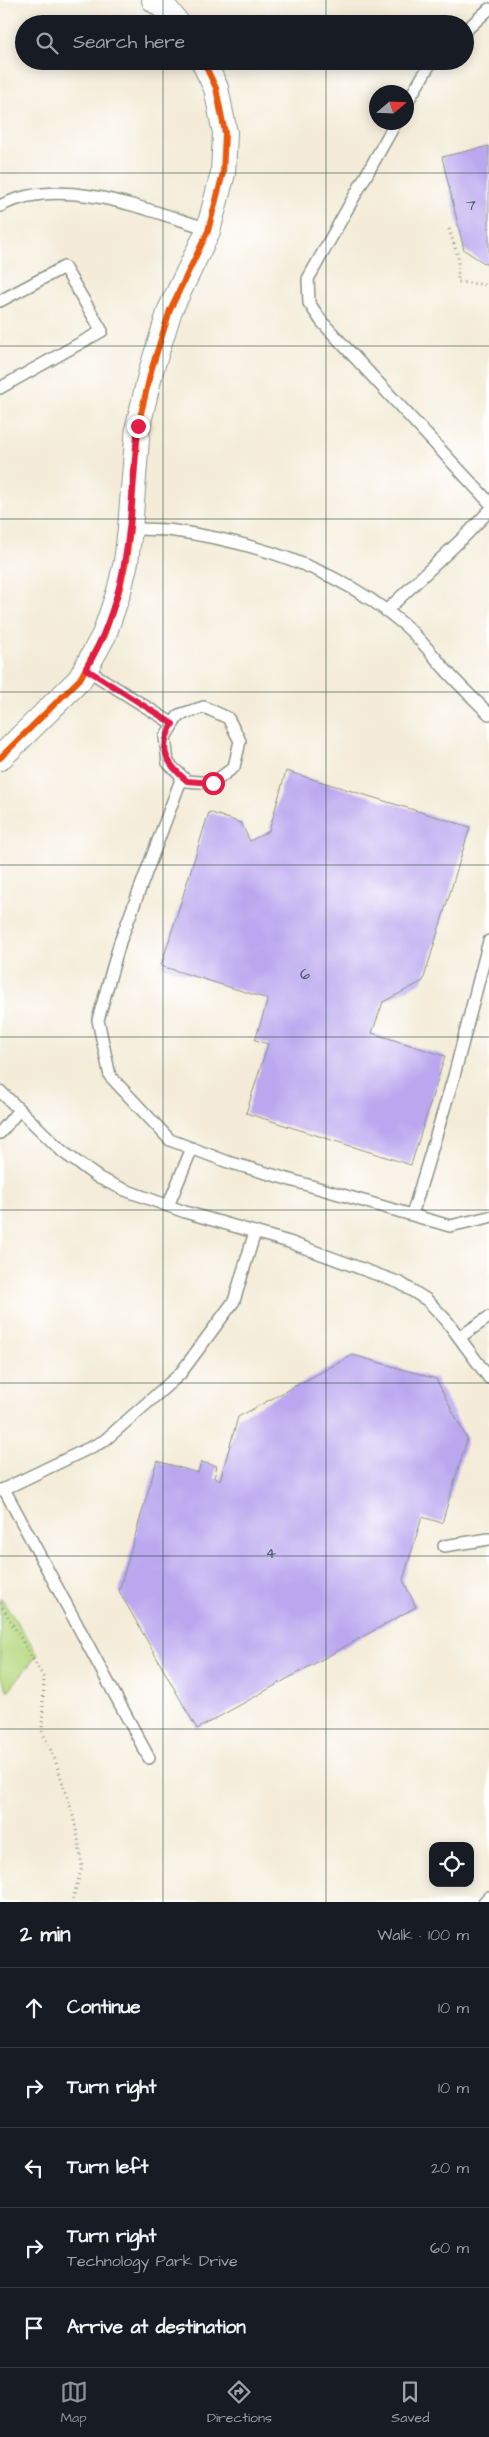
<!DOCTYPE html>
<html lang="en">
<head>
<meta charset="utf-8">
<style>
  body { margin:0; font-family:"Architects Daughter",sans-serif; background:#20242c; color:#f1f3f6 }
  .controls { position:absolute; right:15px; bottom:15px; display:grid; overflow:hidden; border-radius:10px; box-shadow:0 2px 12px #0003 }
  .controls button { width:45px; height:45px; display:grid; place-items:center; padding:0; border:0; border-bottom:1px solid #363941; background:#171b24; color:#f1f3f6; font:25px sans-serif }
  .compass { position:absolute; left:369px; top:85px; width:45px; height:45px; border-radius:50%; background:#171b24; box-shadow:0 2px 12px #0003; rotate:71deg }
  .stop { position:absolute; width:15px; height:15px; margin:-11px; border:4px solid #e11d48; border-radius:50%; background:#fff }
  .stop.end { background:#e11d48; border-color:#fff; box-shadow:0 1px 5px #0008 }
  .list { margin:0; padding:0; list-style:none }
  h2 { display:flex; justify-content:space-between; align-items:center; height:65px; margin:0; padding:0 20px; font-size:21px }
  h2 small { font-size:16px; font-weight:400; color:#9ea1a6 }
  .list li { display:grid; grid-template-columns:32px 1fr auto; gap:15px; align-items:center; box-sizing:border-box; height:80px; padding:0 20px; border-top:1px solid #363941 }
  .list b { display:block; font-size:19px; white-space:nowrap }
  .list p { margin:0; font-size:16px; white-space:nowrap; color:#9ea1a6 }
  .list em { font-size:16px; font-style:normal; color:#9ea1a6 }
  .icon { flex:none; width:28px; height:28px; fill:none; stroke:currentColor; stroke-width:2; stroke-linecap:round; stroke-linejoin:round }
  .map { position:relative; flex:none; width:489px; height:1902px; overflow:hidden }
  .search { position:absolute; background:#171b24; box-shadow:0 2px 12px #0003; left:15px; right:15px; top:15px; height:55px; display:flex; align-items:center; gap:12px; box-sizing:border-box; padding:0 18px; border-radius:28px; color:#9ea1a6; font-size:19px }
  .sheet { height:465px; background:#171b24 }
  nav { display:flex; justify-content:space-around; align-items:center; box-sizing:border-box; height:70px; border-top:1px solid #363941; background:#171b24; font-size:14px; color:#9ea1a6 }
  nav a { display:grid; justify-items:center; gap:2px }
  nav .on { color:#8c9099 }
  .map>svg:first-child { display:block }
  .green { fill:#b7d980; stroke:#6b8b5a }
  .building { fill:#baa7ef }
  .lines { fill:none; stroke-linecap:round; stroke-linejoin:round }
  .service-casing { stroke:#8a9486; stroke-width:14 }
  .minor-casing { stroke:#8a9486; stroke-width:26 }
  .path { stroke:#8a9486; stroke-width:3; stroke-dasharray:1 4; stroke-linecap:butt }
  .service { stroke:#fff; stroke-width:11 }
  .minor { stroke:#fff; stroke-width:24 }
  .cycleway-casing { stroke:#fff; stroke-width:9 }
  .cycleway { stroke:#e8590c; stroke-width:6 }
  .route { stroke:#e11d48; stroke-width:6 }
  .grid { fill:none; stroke:#1f3d34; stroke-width:1; stroke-opacity:0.55 }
  .labels { text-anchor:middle; stroke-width:4; stroke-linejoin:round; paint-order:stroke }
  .number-label { font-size:16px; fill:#465863 }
</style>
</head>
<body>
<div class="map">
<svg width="489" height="1902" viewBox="0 0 489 1902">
  <rect width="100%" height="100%" fill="#fff"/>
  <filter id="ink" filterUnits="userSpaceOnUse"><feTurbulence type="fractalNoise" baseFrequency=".02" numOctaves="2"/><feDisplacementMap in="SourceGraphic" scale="10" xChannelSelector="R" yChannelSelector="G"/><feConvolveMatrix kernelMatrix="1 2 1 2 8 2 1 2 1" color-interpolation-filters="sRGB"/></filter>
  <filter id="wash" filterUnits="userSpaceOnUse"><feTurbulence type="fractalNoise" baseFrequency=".0096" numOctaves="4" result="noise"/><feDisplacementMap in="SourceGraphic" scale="20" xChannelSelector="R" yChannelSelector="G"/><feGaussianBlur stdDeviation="1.12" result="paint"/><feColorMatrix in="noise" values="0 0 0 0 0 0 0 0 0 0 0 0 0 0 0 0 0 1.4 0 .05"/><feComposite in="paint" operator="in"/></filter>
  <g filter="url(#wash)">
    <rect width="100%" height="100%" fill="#f4ecd8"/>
    <path class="green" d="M 0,1597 L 38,1654 L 8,1691 L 0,1676 Z"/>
    <g id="blocks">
      <path class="building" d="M 489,146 L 489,266 L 464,250 L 442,157 Z
        M 286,771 L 470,827 L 423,981 L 383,1002 L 372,1033 L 445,1056 L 411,1165 L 246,1113 L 268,1044 L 255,1040 L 268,999 L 161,966 L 209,812 L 241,823 L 250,841 L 269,831 Z
        M 353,1355 L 436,1379 L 467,1439 L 442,1523 L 422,1517 L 403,1580 L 416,1607 L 197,1729 L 119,1591 L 157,1461 L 198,1473 L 201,1462 L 217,1466 L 214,1478 L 220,1480 L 238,1417 Z"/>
    </g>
  </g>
  <g filter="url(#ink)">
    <use href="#blocks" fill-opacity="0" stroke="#8a9486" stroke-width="1"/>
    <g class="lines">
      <defs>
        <path id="service" d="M 465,31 L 489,9
          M 406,104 L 432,61
          M 396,122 L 308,279 L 309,303 L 322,322 L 489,502
          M 0,206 C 63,174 146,210 209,229
          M 0,301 L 64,267 L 102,331 L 0,388
          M 130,528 C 143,530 155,529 168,530 C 251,541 337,568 402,623 C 418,636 431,653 444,668 C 458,684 474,699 489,714
          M 386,611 L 467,534 L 489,511
          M 86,669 L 173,724
          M 204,707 L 228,718 L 240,741 L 234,767 L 213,783 L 187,781 L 168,763 L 165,737 L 173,724 L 179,715 Z
          M 182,777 L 120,942 L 98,1020 L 110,1076 L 170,1140 L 228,1162 L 450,1226 L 489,1217
          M 0,1091 L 63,1152 L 99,1178 L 125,1190 L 185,1212 L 289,1242 L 400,1283 L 427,1300 L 447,1321 L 489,1378
          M 0,1133 L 19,1110
          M 168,1206 L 192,1148
          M 412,1215 L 454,1076 L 489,941
          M 460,1337 L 489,1317
          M 4,1489 L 104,1441 L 180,1374 L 234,1301 L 255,1232
          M 0,1490 L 4,1489 L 149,1758
          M 444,1546 L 489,1539
          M 484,1902 L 489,1897"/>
        <path id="minor" d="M 154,0 L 166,9 L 178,24
          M 0,758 L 80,679 L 104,635 L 119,591 L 126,562 L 130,528 L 138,426 L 151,371 L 170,310 L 208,231 L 223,173 L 225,133 L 216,88 L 203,61"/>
      </defs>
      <use href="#service" class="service-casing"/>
      <use href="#minor" class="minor-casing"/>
      <path class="path" d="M 449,229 L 458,257 L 458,282 L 489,285
        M 0,1603 L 44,1678 L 42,1731 L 54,1757 L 72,1811 L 79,1843 L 82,1867 L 72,1902"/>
      <use href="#service" class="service"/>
      <use href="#minor" class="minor"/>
      <defs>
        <path id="cycleway" d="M 0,758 L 80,679 L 104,635 L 119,591 L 126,562 L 130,528 L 138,426 L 151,371 L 170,310 L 208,231 L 223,173 L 225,133 L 216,88 L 203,61"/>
      </defs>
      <use href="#cycleway" class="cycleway-casing"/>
      <use href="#cycleway" class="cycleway"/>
    </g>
  </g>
  <g class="lines" filter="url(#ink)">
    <path class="route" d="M 138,426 C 129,516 133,588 86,669 L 173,724 C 157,749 167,764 187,781 L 213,783"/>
  </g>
  <path class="grid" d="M 163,0 L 163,24M 326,0 L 326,24M 163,61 L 163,1902M 326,61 L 326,1902M 0,173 L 489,173M 0,346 L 489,346M 0,519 L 489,519M 0,692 L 489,692M 0,865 L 489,865M 0,1037 L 489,1037M 0,1210 L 489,1210M 0,1383 L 489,1383M 0,1556 L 489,1556M 0,1729 L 489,1729"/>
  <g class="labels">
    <g class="number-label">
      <text x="471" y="210">7</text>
      <text x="305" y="979">6</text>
      <text x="271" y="1558">4</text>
    </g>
  </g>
</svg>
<div class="controls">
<button><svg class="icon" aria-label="locate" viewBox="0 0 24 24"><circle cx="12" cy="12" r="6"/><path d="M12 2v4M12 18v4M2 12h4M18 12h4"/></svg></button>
</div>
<svg class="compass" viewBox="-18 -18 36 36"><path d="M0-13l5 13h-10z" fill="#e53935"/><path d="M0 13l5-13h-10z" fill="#9ea1a6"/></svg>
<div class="stop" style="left:213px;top:783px"></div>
<div class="stop end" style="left:138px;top:426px"></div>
<div class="search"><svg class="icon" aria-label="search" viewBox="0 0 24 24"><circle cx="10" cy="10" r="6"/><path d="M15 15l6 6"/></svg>Search here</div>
</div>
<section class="sheet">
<h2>2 min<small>Walk · 100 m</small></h2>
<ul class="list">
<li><svg class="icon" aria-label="ahead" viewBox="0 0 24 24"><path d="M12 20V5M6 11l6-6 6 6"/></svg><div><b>Continue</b></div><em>10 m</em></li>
<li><svg class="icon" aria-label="right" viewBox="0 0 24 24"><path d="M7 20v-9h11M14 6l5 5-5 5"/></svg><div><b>Turn right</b></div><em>10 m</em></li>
<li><svg class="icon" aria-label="left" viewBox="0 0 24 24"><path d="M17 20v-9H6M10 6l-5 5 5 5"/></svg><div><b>Turn left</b></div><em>20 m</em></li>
<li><svg class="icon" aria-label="right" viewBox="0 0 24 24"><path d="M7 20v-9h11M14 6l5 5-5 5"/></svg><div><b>Turn right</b><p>Technology Park Drive</p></div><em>60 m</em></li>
<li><svg class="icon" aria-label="arrive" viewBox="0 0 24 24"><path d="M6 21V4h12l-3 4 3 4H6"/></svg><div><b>Arrive at destination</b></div></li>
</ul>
</section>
<nav>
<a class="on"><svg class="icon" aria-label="map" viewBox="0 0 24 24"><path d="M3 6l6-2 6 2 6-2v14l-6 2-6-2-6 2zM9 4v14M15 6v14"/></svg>Map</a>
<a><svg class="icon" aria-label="directions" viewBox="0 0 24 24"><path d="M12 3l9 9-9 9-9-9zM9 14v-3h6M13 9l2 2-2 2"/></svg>Directions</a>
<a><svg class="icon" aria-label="saved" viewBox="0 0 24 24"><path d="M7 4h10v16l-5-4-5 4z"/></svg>Saved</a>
</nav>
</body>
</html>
